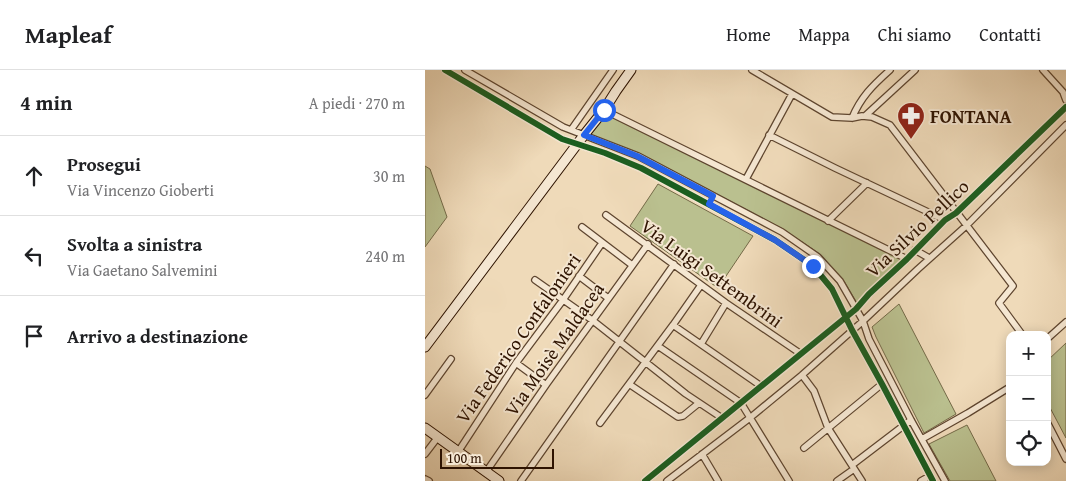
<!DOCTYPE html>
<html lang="it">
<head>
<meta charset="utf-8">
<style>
  body { margin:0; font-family:"Gentium Book Plus",serif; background:#f2f2f2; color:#202124 }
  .controls { position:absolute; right:15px; bottom:15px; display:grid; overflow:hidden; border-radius:10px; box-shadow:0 2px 12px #0003 }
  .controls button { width:45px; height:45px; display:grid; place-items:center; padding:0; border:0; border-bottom:1px solid #e0e0e0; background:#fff; color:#202124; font:25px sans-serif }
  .scale { position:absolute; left:15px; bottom:12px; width:114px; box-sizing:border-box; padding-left:5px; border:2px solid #2e1301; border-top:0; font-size:14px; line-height:18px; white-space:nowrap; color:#2e1301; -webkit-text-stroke:4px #f5e7d2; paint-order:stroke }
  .stop { position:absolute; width:15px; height:15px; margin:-11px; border:4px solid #2563eb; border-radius:50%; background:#fff }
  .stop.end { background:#2563eb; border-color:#fff; box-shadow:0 1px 5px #0008 }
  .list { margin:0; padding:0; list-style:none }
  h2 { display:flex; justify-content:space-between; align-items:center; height:65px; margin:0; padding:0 20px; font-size:21px }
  h2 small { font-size:16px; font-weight:400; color:#757577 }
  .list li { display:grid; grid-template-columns:32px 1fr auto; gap:15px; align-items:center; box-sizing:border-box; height:80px; padding:0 20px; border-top:1px solid #e0e0e0 }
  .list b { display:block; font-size:19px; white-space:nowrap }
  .list p { margin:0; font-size:16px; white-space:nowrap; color:#757577 }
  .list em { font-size:16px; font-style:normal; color:#757577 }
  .icon { flex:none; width:28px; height:28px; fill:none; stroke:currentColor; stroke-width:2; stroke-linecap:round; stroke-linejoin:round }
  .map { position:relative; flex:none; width:641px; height:411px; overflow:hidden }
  header { display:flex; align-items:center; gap:30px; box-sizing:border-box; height:70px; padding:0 25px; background:#fff; border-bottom:1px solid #e0e0e0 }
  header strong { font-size:24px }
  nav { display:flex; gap:28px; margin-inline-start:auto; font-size:18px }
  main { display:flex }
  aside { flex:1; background:#fff }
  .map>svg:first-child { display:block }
  .green { fill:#bac08f; stroke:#746a48 }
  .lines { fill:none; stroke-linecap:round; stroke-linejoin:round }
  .street-casing { stroke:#5e452f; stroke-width:8 }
  .secondary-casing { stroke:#2e1301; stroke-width:11 }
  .street { stroke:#f5e7d2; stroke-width:5.5 }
  .secondary { stroke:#f5e7d2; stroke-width:9 }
  .cycleway-casing { stroke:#f5e7d2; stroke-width:9 }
  .cycleway { stroke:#1b5e20; stroke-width:6 }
  .route { stroke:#2563eb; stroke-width:6 }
  .labels { text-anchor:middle; stroke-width:4; stroke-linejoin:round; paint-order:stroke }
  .poi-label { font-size:19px; font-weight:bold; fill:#2e1301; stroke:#f5e7d2; text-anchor:start }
  .street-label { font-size:19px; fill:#2e1301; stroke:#f5e7d2 }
</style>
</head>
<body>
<header>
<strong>Mapleaf</strong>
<nav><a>Home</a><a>Mappa</a><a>Chi siamo</a><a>Contatti</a></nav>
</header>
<main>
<aside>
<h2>4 min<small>A piedi · 270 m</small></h2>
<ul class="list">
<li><svg class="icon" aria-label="ahead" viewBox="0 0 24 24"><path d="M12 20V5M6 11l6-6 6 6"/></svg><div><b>Prosegui</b><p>Via Vincenzo Gioberti</p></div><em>30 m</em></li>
<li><svg class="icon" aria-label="left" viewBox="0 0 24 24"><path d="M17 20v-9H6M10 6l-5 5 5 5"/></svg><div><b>Svolta a sinistra</b><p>Via Gaetano Salvemini</p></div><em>240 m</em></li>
<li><svg class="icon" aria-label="arrive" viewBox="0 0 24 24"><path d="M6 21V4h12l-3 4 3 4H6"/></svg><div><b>Arrivo a destinazione</b></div></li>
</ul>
</aside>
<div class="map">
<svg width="641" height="411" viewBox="0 0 641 411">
  <rect width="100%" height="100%" fill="#efdab9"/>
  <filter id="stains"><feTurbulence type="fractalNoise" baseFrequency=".004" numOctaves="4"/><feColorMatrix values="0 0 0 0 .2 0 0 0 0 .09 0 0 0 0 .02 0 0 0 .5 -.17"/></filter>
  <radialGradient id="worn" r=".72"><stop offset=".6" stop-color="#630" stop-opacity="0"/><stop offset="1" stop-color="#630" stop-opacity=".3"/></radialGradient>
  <path class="green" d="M 180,43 L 477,189 L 432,233 L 419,211 L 395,184 L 358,159 L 216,84 L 164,65 Z
    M 0,96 L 5,99 L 22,147 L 0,177 Z
    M 233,114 L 328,166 L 293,218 L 205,156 Z
    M 474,234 L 531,344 L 499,363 L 451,267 L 447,257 Z
    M 641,273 L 641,368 L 622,332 L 622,291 Z
    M 542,355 L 571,411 L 525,411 L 504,374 Z"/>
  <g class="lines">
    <defs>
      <path id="street" d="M 20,0 L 137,69 L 180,83 L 216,98 L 350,170 L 388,196 L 407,219 L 427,260 L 457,314 L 508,411
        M 40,0 L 138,57 L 213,86 L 357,162 L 393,187 L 415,211 L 438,251 L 444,269 L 486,350 L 520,411
        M 327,0 L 407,47 L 427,48 L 437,46 L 447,47 L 465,55 L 588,216 L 574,233 L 596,263
        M 618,0 L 638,22 L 641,30
        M 179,40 L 482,189
        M 440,46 L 490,0
        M 427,48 C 436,27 447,16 465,0
        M 146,60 L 188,0
        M 344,65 L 410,98 L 520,150
        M 321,109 L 367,24
        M 181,145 L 301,233 L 376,284
        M 403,151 L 442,113
        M 157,157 L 207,195
        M 490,180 L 504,188
        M 154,206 L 183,228
        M 110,210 L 167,250 L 261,324 L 297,348
        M 248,255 L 336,316
        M 622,269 L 641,252
        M 276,274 L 301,233
        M 233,276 L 316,333 L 364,411
        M 91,293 L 121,315
        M 377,305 L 389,321 L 403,358 L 437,411
        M 204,314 L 253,347 L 258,346 L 274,333
        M 0,325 L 26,289
        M 622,352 L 641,389
        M 175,353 L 248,255 L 276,215
        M 497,369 L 543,343 L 585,317
        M 379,378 L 457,314
        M 33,382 L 91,293 L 138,230 L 177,173
        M 0,384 L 13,367
        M 277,384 L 293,411
        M 427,395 L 486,350
        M 61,402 L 121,315 L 223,174
        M 0,409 L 4,411
        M 96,411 L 249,194
        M 220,411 L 431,239 L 444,224 L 482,189 L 520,150 L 531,143 L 641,37
        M 242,411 L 326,347 L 377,305 L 438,251 L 493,199 L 541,156 L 641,55
        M 412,411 L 429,399
        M 496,411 L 505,406"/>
      <path id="secondary" d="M 0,277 L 159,65 L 179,40 L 191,21 L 206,0
        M 0,358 L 74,411"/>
    </defs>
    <use href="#street" class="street-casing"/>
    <use href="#secondary" class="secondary-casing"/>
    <use href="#street" class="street"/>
    <use href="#secondary" class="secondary"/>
    <defs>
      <path id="cycleway" d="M 20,0 L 137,69 L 180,83 L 216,98 L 350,170 L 388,196 L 407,219 L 427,260 L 457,314 L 508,411
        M 220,411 L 431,239 L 444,224 L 482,189 L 520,150 L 531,143 L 641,37"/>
    </defs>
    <use href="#cycleway" class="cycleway-casing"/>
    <use href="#cycleway" class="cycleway"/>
  </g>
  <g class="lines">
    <path class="route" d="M 179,40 L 159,65 L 212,86 L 288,126 L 284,134 L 350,170 L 388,196"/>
  </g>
  <defs>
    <symbol id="pharmacy-pin" viewBox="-11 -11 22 30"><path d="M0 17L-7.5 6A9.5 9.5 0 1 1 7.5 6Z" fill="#8f2418" stroke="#f5e7d2"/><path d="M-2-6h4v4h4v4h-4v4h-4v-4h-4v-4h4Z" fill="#fff"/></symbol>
  </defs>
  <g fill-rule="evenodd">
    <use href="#pharmacy-pin" x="470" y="30" width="32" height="43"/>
  </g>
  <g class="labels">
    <g class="poi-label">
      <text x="505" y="53">FONTANA</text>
    </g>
    <g class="street-label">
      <text transform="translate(492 158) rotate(-43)" y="7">Via Silvio Pellico</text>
      <text transform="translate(287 203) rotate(36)" y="7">Via Luigi Settembrini</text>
      <text transform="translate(93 268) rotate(-55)" y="7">Via Federico Confalonieri</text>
      <text transform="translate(129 279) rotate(-55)" y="7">Via Moisè Maldacea</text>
    </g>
  </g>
  <rect width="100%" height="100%" filter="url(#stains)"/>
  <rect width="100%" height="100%" fill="url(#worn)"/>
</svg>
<div class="controls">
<button>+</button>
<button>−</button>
<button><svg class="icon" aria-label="locate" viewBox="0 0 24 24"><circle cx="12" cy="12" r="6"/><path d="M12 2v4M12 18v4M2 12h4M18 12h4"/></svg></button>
</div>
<div class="scale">100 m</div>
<div class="stop" style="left:179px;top:40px"></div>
<div class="stop end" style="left:388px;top:196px"></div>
</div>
</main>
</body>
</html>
